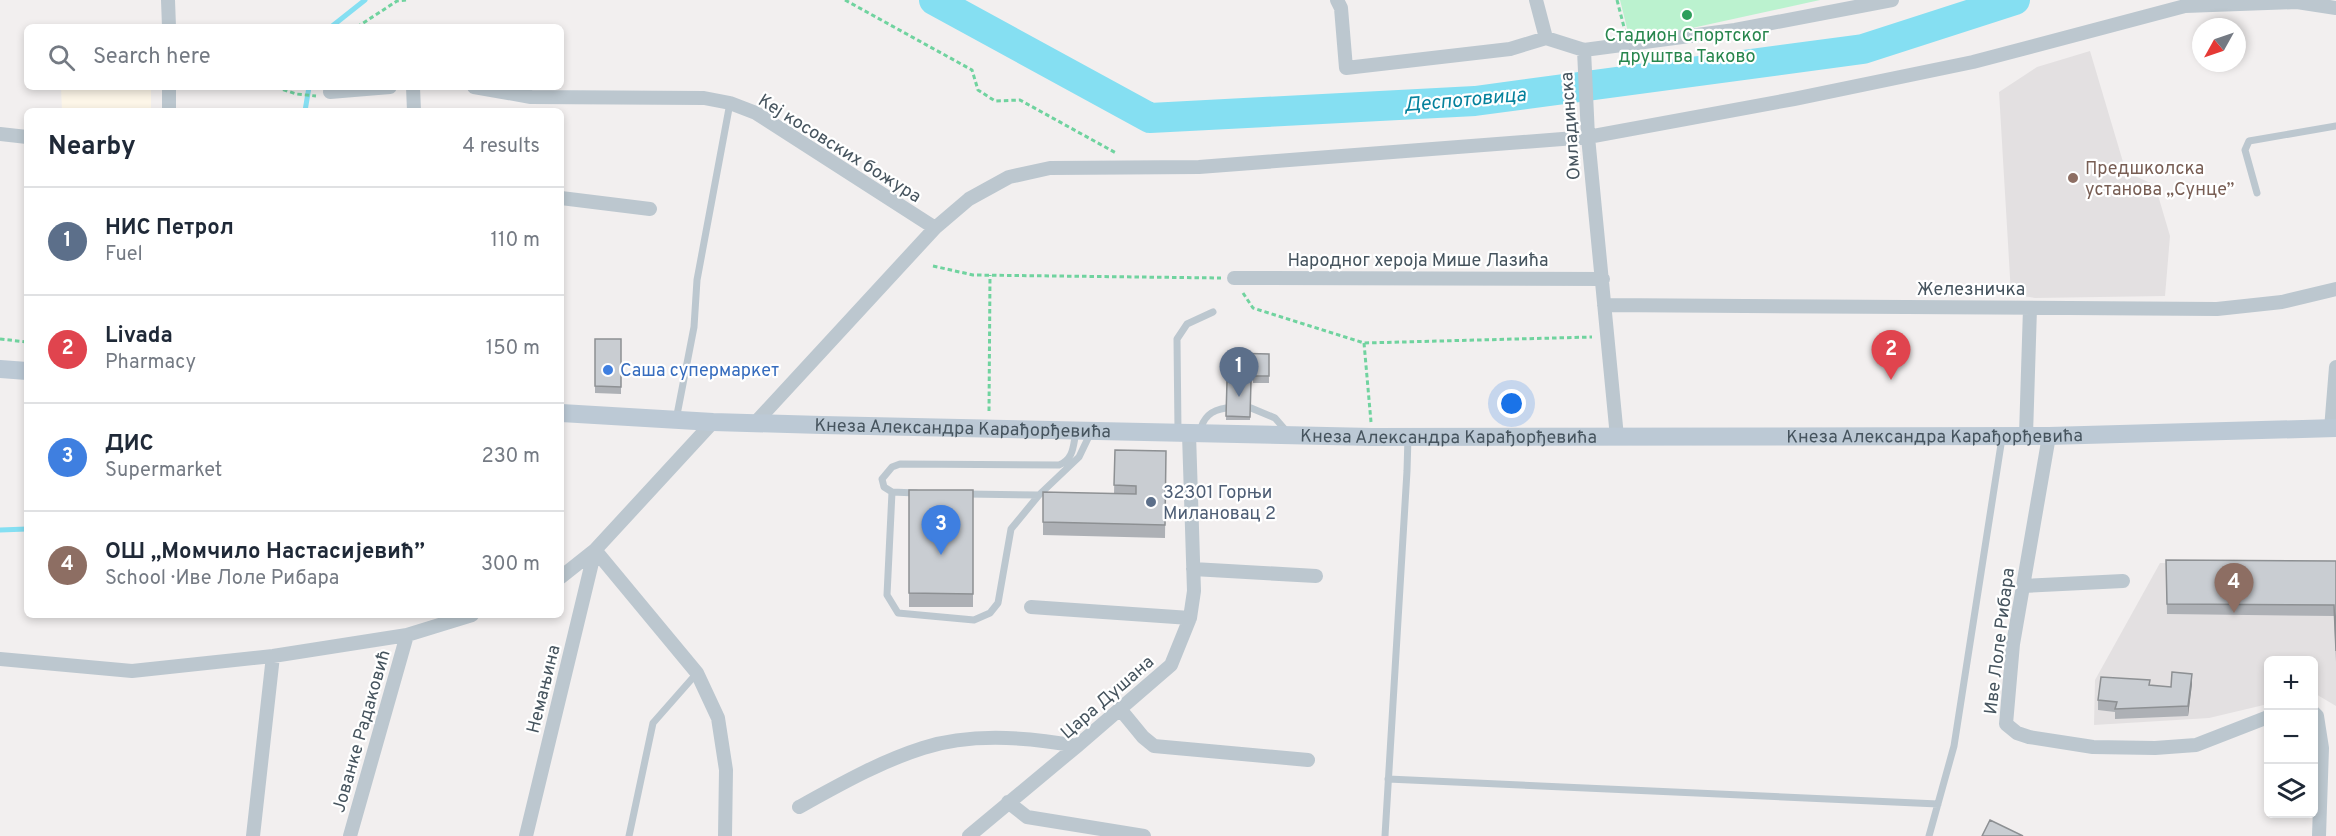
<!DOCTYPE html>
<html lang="en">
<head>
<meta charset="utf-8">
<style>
  body { margin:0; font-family:Overpass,sans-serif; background:#f6f6f7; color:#1f2937 }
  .controls { position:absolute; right:18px; bottom:18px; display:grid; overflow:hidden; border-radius:9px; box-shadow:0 3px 9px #0003 }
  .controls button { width:54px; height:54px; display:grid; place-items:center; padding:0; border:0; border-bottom:2px solid #e0e1e3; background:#fff; color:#1f2937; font:30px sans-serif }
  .compass { position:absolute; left:2192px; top:18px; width:54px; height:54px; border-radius:50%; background:#fff; box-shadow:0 3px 9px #0003; rotate:230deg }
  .you { position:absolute; left:1512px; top:404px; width:21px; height:21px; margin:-15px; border:4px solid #fff; border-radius:50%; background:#1a73e8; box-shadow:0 0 0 9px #1a73e833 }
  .badge { display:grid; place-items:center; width:39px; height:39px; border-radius:50%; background:#0c76ef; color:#fff; font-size:20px; font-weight:700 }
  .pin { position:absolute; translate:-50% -50px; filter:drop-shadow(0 2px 3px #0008) }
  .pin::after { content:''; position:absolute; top:32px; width:21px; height:18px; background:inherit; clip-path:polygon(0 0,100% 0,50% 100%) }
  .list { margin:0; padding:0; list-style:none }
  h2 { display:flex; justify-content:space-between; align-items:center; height:78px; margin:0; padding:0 24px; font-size:26px }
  h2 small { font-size:20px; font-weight:400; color:#747a83 }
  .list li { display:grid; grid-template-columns:39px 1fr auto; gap:18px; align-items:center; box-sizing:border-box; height:108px; padding:0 24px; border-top:2px solid #e0e1e3 }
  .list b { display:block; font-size:22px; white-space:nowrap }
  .list p { margin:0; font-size:20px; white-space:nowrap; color:#747a83 }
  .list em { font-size:20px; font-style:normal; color:#747a83 }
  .icon { flex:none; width:33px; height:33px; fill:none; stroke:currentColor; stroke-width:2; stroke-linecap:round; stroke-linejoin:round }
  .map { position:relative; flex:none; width:2336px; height:836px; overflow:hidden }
  .search { position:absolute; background:#fff; box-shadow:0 3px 9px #0003; left:24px; top:24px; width:540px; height:66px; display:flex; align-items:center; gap:15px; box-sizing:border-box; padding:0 21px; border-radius:9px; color:#747a83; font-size:22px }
  .panel { position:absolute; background:#fff; box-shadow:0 3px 9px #0003; left:24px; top:108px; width:540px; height:510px; border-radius:9px }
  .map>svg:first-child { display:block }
  .commercial { fill:#fdf6e8 }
  .education { fill:#e3e0e1 }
  .green { fill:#bbf2cf }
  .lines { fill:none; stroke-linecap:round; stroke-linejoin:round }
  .stream { stroke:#85dff2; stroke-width:5 }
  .river { stroke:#85dff2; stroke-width:30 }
  .path { stroke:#70d39f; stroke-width:3; stroke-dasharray:4.5 3; stroke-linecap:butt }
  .lane { stroke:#bcc7cf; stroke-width:7 }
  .street { stroke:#bcc7cf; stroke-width:14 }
  .secondary { stroke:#bcc9d5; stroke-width:18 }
  .wall { fill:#adb0b5 }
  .shaded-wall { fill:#8d9093 }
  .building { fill:#c9cdd2; stroke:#8d9093; stroke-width:1.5 }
  .leisure-dot { fill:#2e9e5b; stroke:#fff; stroke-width:2 }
  .education-dot { fill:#8d6e63; stroke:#fff; stroke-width:2 }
  .shop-dot { fill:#3f7fe0; stroke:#fff; stroke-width:2 }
  .service-dot { fill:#5c6f8a; stroke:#fff; stroke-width:2 }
  .labels { text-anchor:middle; stroke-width:4.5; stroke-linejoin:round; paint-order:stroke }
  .leisure-label { font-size:18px; fill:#27864d; stroke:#fff }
  .street-label { font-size:18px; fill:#46545e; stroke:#fff }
  .education-label { font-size:18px; fill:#785e54; stroke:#fff; text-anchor:start }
  .shop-label { font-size:18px; fill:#366cbe; stroke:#fff; text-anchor:start }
  .service-label { font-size:18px; fill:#4e5e75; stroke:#fff; text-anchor:start }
  .water-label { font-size:20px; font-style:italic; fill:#04819c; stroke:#fff }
</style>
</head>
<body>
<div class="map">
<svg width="2336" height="836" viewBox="0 0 2336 836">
  <rect width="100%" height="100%" fill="#f2efef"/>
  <path class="commercial" d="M 61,87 L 151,87 L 151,111 L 62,111 Z"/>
  <path class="education" d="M 2090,51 L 2126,172 L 2155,185 L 2170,236 L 2165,296 L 2035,298 L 2011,294 L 1999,92 L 2037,67 Z
    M 2160,563 L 2336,565 L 2336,706 L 2314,693 L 2314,660 L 2268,660 L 2268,704 L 2209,718 L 2094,725 L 2095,680 Z"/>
  <path class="green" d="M 1620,0 L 1820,0 L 1683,30 L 1628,32 Z"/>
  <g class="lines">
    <path class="stream" d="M 331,27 L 365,0
      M 305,111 L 309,87
      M 0,530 L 27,529"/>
    <path class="river" d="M 934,0 L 1150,118 L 1475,101 L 1863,49 L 2015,0"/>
    <path class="path" d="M 845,0 L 972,70 L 978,90 L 995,101 L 1020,100 L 1116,153
      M 1617,0 L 1625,31
      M 357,27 L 397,1 L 406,0
      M 276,87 L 296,94 L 316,96
      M 183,88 L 193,87
      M 933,266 L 973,275 L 1221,278
      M 1243,293 L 1253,308 L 1364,343 L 1592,337
      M 0,339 L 27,342
      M 1364,343 L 1371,422
      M 989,411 L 990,275"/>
    <path class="lane" d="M 2257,193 L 2245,150 L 2249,141 L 2336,126
      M 1251,408 L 1275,418 L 1288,433
      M 676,420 L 694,327 L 697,280 L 730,103
      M 1178,431 L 1177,339 L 1187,324 L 1213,312
      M 1200,432 C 1203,417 1211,410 1226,408
      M 892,492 L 887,595 L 898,613 L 974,620 L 990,613 L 998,603 L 1011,529 L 1039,495
      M 916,493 L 892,492 L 884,487 L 882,479 L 892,467 L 900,464 L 1059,465 C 1074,459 1073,446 1076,432
      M 966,494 L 1039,495 L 1079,457 L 1091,432
      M 1388,779 L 1938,804
      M 629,836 L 653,723 L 697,673
      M 1385,836 L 1407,471 L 1408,437
      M 1929,836 L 1954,746 L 2002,438"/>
    <path class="street" d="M 168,0 L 169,27
      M 1337,0 L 1341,8 L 1346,68 L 1510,49 L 1546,38 L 1584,50 L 1735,30 L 1892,0
      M 1536,0 L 1546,38
      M 1584,50 L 1588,137 L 1617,437
      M 169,87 L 169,111
      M 413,87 L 414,111
      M 474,87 L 531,97 L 704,98 L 730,103 L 756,113 L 935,228
      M 330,92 L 390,87
      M 0,134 L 27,137
      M 561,198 L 650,209
      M 1234,278 L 1603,279
      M 1604,305 L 2217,309 L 2282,302 L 2336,289
      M 756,422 L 935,228 L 969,199 L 1009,177 L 1050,168 L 1199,167 L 1588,137 L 1794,99 L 1973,62 L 2185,6 L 2297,2 L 2336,8
      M 2331,429 L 2336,367
      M 2026,435 L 2030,308
      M 2049,436 L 2013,644 L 2006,724 L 2017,733 L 2029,737 L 2093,747 L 2155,748 L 2196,745 L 2268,717
      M 595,550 L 697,673 L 718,718 L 726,770 L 725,836
      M 1193,569 L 1316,576
      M 561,577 L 595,550 L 713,422
      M 2023,586 L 2123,581
      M 1031,607 L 1190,618
      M 0,659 L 132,671 L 273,656 L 407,635 L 472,615
      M 1120,709 L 1143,737 L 1154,746 L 1308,760
      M 2314,713 L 2317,716 L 2322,748 L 2319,836
      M 1008,802 L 1027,817 L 1144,836
      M 799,807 C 839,785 879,762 923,748 C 972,732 1028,737 1077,746
      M 253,836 L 273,656
      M 350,836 L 407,635
      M 526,836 L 595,550
      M 969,836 L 1077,746 L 1171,665 L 1190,618 L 1194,591 L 1189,434"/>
    <g class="secondary">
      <path d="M 0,369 L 27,371"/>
      <path id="s1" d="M 561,413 L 713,422 L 822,425 L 1372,437 L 2049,436 L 2336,428"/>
    </g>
  </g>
  <path class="wall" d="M 595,339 L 621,339 L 621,394 L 595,393 Z
    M 1229,353 L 1269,354 L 1269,383 L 1253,383 L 1253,379 L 1250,379 L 1249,381 L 1251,381 L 1250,420 L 1226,420 L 1227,381 L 1228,381 Z
    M 1115,450 L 1166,451 L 1165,538 L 1043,535 L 1043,492 L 1114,494 Z
    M 909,490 L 973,490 L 973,607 L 909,607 Z
    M 2166,560 L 2336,561 L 2336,662 L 2334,616 L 2167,614 Z
    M 2192,684 L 2188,716 L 2115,719 L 2115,712 L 2098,710 L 2098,700 L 2150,686 L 2171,687 Z"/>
  <path class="shaded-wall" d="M 2192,674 L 2192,684 L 2188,716 L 2188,706 Z"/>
  <path class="building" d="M 595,339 L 621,339 L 621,387 L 595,386 Z
    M 1229,353 L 1269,354 L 1269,376 L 1253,376 L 1253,372 L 1250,372 L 1249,378 L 1228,377 Z
    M 1227,381 L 1251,381 L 1250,417 L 1226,416 Z
    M 1115,450 L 1166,451 L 1165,525 L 1043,522 L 1043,492 L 1136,494 L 1136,486 L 1114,485 Z
    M 909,490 L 973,490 L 973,594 L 909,593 Z
    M 2166,560 L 2336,561 L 2336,651 L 2334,605 L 2167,604 Z
    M 2172,672 L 2192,674 L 2188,706 L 2115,709 L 2117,702 L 2098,700 L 2101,677 L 2150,680 L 2149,685 L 2171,687 Z
    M 1990,820 L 2023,836 L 1982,836 Z"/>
  <circle class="leisure-dot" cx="1687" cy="15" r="6"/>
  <circle class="education-dot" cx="2073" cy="178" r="6"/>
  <circle class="shop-dot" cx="608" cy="370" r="6"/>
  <circle class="service-dot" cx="1151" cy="502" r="6"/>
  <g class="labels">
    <g class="leisure-label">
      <text x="1687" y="41">Стадион Спортског<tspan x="1687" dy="21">друштва Таково</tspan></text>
    </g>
    <g class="street-label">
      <text transform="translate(1570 126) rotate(-94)" y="6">Омладинска</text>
      <text transform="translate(840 148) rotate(32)" y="6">Кеј косовских божура</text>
      <text x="1418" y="266">Народног хероја Мише Лазића</text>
      <text x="1971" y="295">Железничка</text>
      <text dy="6" stroke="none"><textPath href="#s1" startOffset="402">Кнеза Александра Карађорђевића</textPath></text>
      <text dy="6" stroke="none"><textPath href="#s1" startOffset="888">Кнеза Александра Карађорђевића</textPath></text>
      <text dy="6" stroke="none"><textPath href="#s1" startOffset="1374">Кнеза Александра Карађорђевића</textPath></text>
      <text transform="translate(1999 641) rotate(-83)" y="6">Иве Лоле Рибара</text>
      <text transform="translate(543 689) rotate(-76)" y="6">Немањина</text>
      <text transform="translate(1107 697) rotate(-41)" y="6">Цара Душана</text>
      <text transform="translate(361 731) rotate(-74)" y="6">Јованке Радаковић</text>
    </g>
    <g class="education-label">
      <text x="2085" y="174">Предшколска<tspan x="2085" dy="21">установа „Сунце”</tspan></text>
    </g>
    <g class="shop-label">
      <text x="620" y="376">Саша супермаркет</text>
    </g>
    <g class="service-label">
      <text x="1163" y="498">32301 Горњи<tspan x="1163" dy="21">Милановац 2</tspan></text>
    </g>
    <g class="water-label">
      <text transform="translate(1465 99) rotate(-5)" y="7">Деспотовица</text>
    </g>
  </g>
</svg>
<div class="controls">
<button>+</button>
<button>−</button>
<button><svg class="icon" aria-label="layers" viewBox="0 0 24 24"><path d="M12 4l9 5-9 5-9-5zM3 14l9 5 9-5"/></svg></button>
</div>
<svg class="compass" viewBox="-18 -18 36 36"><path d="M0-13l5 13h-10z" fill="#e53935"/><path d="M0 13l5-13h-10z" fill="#747a83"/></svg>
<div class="you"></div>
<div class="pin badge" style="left:1239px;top:397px;background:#5c6f8a">1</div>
<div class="pin badge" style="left:1891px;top:380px;background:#e0444e">2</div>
<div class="pin badge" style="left:941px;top:555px;background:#3f7fe0">3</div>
<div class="pin badge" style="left:2234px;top:613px;background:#8d6e63">4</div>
<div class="search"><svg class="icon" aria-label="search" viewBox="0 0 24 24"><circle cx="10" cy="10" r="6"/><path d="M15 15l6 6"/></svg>Search here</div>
<section class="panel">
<h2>Nearby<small>4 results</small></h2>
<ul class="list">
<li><span class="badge" style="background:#5c6f8a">1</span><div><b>НИС Петрол</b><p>Fuel</p></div><em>110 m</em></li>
<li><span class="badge" style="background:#e0444e">2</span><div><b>Livada</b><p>Pharmacy</p></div><em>150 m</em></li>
<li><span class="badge" style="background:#3f7fe0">3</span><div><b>ДИС</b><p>Supermarket</p></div><em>230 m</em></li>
<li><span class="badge" style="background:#8d6e63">4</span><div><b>ОШ „Момчило Настасијевић”</b><p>School · Иве Лоле Рибара</p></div><em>300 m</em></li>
</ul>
</section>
</div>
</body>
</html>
